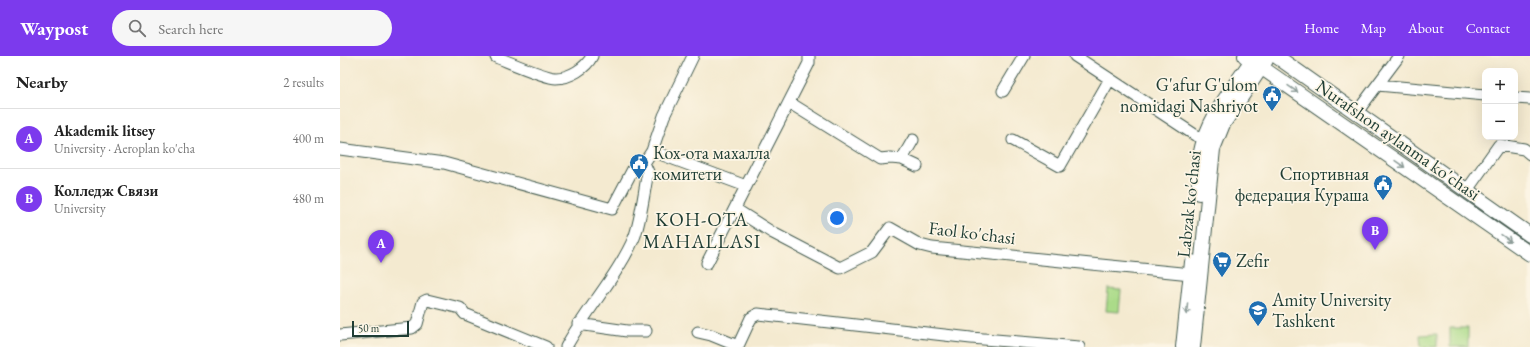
<!DOCTYPE html>
<html lang="en">
<head>
<meta charset="utf-8">
<style>
  body { margin:0; font-family:"EB Garamond",serif; background:#f6f6f6; color:#222 }
  .controls { position:absolute; right:12px; top:12px; display:grid; overflow:hidden; border-radius:8px; box-shadow:0 4px 16px #0002 }
  .controls button { width:36px; height:36px; display:grid; place-items:center; padding:0; border:0; border-bottom:1px solid #e0e0e0; background:#fff; color:#222; font:20px sans-serif }
  .scale { position:absolute; left:12px; bottom:10px; width:57px; box-sizing:border-box; padding-left:4px; border:2px solid #1f3d34; border-top:0; font-size:11px; line-height:14px; white-space:nowrap; color:#1f3d34; -webkit-text-stroke:3px #fcf5e5; paint-order:stroke }
  .you { position:absolute; left:497px; top:162px; width:14px; height:14px; margin:-10px; border:3px solid #fff; border-radius:50%; background:#1a73e8; box-shadow:0 0 0 6px #1a73e833 }
  .badge { display:grid; place-items:center; width:26px; height:26px; border-radius:50%; background:#7c3aed; color:#fff; font-size:13px; font-weight:700 }
  .pin { position:absolute; translate:-50% -33px; filter:drop-shadow(0 1px 2px #0008) }
  .pin::after { content:''; position:absolute; top:21px; width:14px; height:12px; background:inherit; clip-path:polygon(0 0,100% 0,50% 100%) }
  .list { margin:0; padding:0; list-style:none }
  h2 { display:flex; justify-content:space-between; align-items:center; height:52px; margin:0; padding:0 16px; font-size:17px }
  h2 small { font-size:13px; font-weight:400; color:#767676 }
  .list li { display:grid; grid-template-columns:26px 1fr auto; gap:12px; align-items:center; box-sizing:border-box; height:60px; padding:0 16px; border-top:1px solid #e0e0e0 }
  .list b { display:block; font-size:15px; white-space:nowrap }
  .list p { margin:0; font-size:13px; white-space:nowrap; color:#767676 }
  .list em { font-size:13px; font-style:normal; color:#767676 }
  .icon { flex:none; width:22px; height:22px; fill:none; stroke:currentColor; stroke-width:2; stroke-linecap:round; stroke-linejoin:round }
  .map { position:relative; flex:none; width:1190px; height:291px; overflow:hidden }
  header { display:flex; align-items:center; gap:24px; box-sizing:border-box; height:56px; padding:0 20px; background:#7c3aed; color:#fff }
  header strong { font-size:19px }
  nav { display:flex; gap:22px; margin-inline-start:auto; font-size:14px }
  .search { width:280px; height:36px; background:#f6f6f6; display:flex; align-items:center; gap:10px; box-sizing:border-box; padding:0 14px; border-radius:22px; color:#767676; font-size:15px }
  main { display:flex }
  aside { flex:1; background:#fff }
  .map>svg:first-child { display:block }
  .green { fill:#abdb89; stroke:#658c5e }
  .lines { fill:none; stroke-linecap:round; stroke-linejoin:round }
  .minor-casing { stroke:#3f574b; stroke-width:13 }
  .major-casing { stroke:#3f574b; stroke-width:16 }
  .minor { stroke:#fff; stroke-width:11 }
  .major { stroke:#fff; stroke-width:14 }
  .oneway { stroke:#8f9e9a }
  .labels { text-anchor:middle; stroke-width:3.5; stroke-linejoin:round; paint-order:stroke }
  .poi-label { font-size:18px; fill:#1f3d34; stroke:#fcf5e5; text-anchor:start }
  .street-label { font-size:18px; fill:#1f3d34; stroke:#fcf5e5 }
  .neighbourhood-label { font-size:19px; letter-spacing:1px; fill:#1f3d34; stroke:#fcf5e5 }
</style>
</head>
<body>
<header>
<strong>Waypost</strong>
<div class="search"><svg class="icon" aria-label="search" viewBox="0 0 24 24"><circle cx="10" cy="10" r="6"/><path d="M15 15l6 6"/></svg>Search here</div>
<nav><a>Home</a><a>Map</a><a>About</a><a>Contact</a></nav>
</header>
<main>
<aside>
<h2>Nearby<small>2 results</small></h2>
<ul class="list">
<li><span class="badge">A</span><div><b>Akademik litsey</b><p>University · Aeroplan ko'cha</p></div><em>400 m</em></li>
<li><span class="badge">B</span><div><b>Колледж Связи</b><p>University</p></div><em>480 m</em></li>
</ul>
</aside>
<div class="map">
<svg width="1190" height="291" viewBox="0 0 1190 291">
  <rect width="100%" height="100%" fill="#fcf5e5"/>
  <filter id="ink" filterUnits="userSpaceOnUse"><feTurbulence type="fractalNoise" baseFrequency=".025" numOctaves="2"/><feDisplacementMap in="SourceGraphic" scale="8" xChannelSelector="R" yChannelSelector="G"/><feConvolveMatrix kernelMatrix="1 2 1 2 8 2 1 2 1" color-interpolation-filters="sRGB"/></filter>
  <filter id="wash" filterUnits="userSpaceOnUse"><feTurbulence type="fractalNoise" baseFrequency=".012" numOctaves="4" result="noise"/><feDisplacementMap in="SourceGraphic" scale="16" xChannelSelector="R" yChannelSelector="G"/><feGaussianBlur stdDeviation="0.9" result="paint"/><feColorMatrix in="noise" values="0 0 0 0 0 0 0 0 0 0 0 0 0 0 0 0 0 1.4 0 .05"/><feComposite in="paint" operator="in"/></filter>
  <g filter="url(#wash)">
    <rect width="100%" height="100%" fill="#f4ead0"/>
    <path class="green" d="M 768,233 L 781,234 L 779,256 L 766,255 Z
      M 1110,272 L 1128,272 L 1128,291 L 1110,291 Z
      M 1097,278 L 1097,291 L 1081,291 L 1080,279 Z"/>
  </g>
  <g filter="url(#ink)">
    <g class="lines">
      <defs>
        <path id="minor" d="M 735,0 L 855,79 L 872,86
          M 156,1 C 169,6 205,22 216,22 C 230,22 246,12 252,0
          M 1038,29 L 1145,39
          M 663,35 L 684,0
          M 1175,42 L 1190,43
          M 450,47 L 540,103 L 550,102 L 562,103 L 577,110
          M 1017,56 L 1059,0
          M 673,84 L 720,110 L 770,23
          M 0,93 L 104,107 L 272,153 L 293,113 L 304,107 L 312,95 L 324,60 L 353,0
          M 312,95 L 406,130
          M 562,103 L 573,84
          M 1127,134 L 1159,89 L 1184,93 L 1190,98
          M 395,153 L 433,177 L 500,212 L 532,196 L 550,172 L 580,189 L 592,192 L 851,218
          M 367,207 L 469,7 L 469,0
          M 238,268 L 287,275 L 306,275
          M 358,276 L 371,279 L 398,290 L 411,262 L 418,258 L 631,282 L 739,291
          M 0,279 L 72,272 L 77,268 L 83,246 L 87,244 L 120,252 L 125,258 L 206,291
          M 226,291 C 246,254 278,219 294,182 C 301,165 304,135 308,116 L 304,107"/>
        <path id="major" d="M 905,0 L 1190,198
          M 936,0 L 1190,179
          M 859,137 C 859,125 858,112 860,100 C 867,62 894,31 915,0
          M 843,291 L 852,206
          M 853,291 L 873,93 L 883,68 L 926,4"/>
      </defs>
      <use href="#minor" class="minor-casing"/>
      <use href="#major" class="major-casing"/>
      <use href="#minor" class="minor"/>
      <use href="#major" class="major"/>
    </g>
    <defs><path id="oneway-shaft" d="M-6 0H5M1.5-3L5.5 0L1.5 3" fill="none" stroke-width="1.6" stroke-linecap="round" stroke-linejoin="round"/></defs>
    <g class="oneway">
      <use href="#oneway-shaft" transform="translate(953 33) rotate(35)"/>
      <use href="#oneway-shaft" transform="translate(1060 108) rotate(35)"/>
      <use href="#oneway-shaft" transform="translate(1166 182) rotate(35)"/>
      <use href="#oneway-shaft" transform="translate(847 253) rotate(96)"/>
    </g>
  </g>
  <defs>
    <symbol id="civic-pin" viewBox="-11 -11 22 30"><path d="M0 17L-7.5 6A9.5 9.5 0 1 1 7.5 6Z" fill="#1f6fb2" stroke="#fcf5e5"/><path d="M-.6-6.5H3V-4.5H.6V-3L4-1V1h2V6H-6V1h2V-1L-.6-3ZM-1.2 2.5V6h2.4V2.5Z" fill="#fff"/></symbol>
    <symbol id="supermarket-pin" viewBox="-11 -11 22 30"><path d="M0 17L-7.5 6A9.5 9.5 0 1 1 7.5 6Z" fill="#1f6fb2" stroke="#fcf5e5"/><path d="M-6-5.5h2.5l.6 2H6L4.5 2H-2.5L-4.4-4H-6ZM-1.5 3.2a1.3 1.3 0 1 0 .1 0ZM3 3.2a1.3 1.3 0 1 0 .1 0Z" fill="#fff"/></symbol>
    <symbol id="university-pin" viewBox="-11 -11 22 30"><path d="M0 17L-7.5 6A9.5 9.5 0 1 1 7.5 6Z" fill="#1f6fb2" stroke="#fcf5e5"/><path d="M0-5L7-2L0 1L-7-2ZM-4 1L0 2.5L4 1V4Q0 6-4 4Z" fill="#fff"/></symbol>
  </defs>
  <g fill-rule="evenodd">
    <use href="#civic-pin" x="921" y="28" width="22" height="30"/>
    <use href="#civic-pin" x="288" y="96" width="22" height="30"/>
    <use href="#civic-pin" x="1032" y="117" width="22" height="30"/>
    <use href="#supermarket-pin" x="871" y="194" width="22" height="30"/>
    <use href="#university-pin" x="907" y="243" width="22" height="30"/>
  </g>
  <g class="labels">
    <g class="poi-label">
      <text x="918" y="35" text-anchor="end">G'afur G'ulom<tspan x="918" dy="21">nomidagi Nashriyot</tspan></text>
      <text x="313" y="103">Кох-ота махалла<tspan x="313" dy="21">комитети</tspan></text>
      <text x="1029" y="124" text-anchor="end">Спортивная<tspan x="1029" dy="21">федерация Кураша</tspan></text>
      <text x="896" y="211">Zefir</text>
      <text x="932" y="250">Amity University<tspan x="932" dy="21">Tashkent</tspan></text>
    </g>
    <g class="street-label">
      <text transform="translate(1058 84) rotate(35)" y="6">Nurafshon aylanma ko'chasi</text>
      <text transform="translate(849 148) rotate(-84)" y="6">Labzak ko'chasi</text>
      <text transform="translate(632 177) rotate(7)" y="6">Faol ko'chasi</text>
    </g>
    <g class="neighbourhood-label">
      <text x="362" y="170">KOH-OTA<tspan x="362" dy="22">MAHALLASI</tspan></text>
    </g>
  </g>
</svg>
<div class="controls">
<button>+</button>
<button>−</button>
</div>
<div class="scale">50 m</div>
<div class="you"></div>
<div class="pin badge" style="left:41px;top:207px">A</div>
<div class="pin badge" style="left:1035px;top:194px">B</div>
</div>
</main>
</body>
</html>
